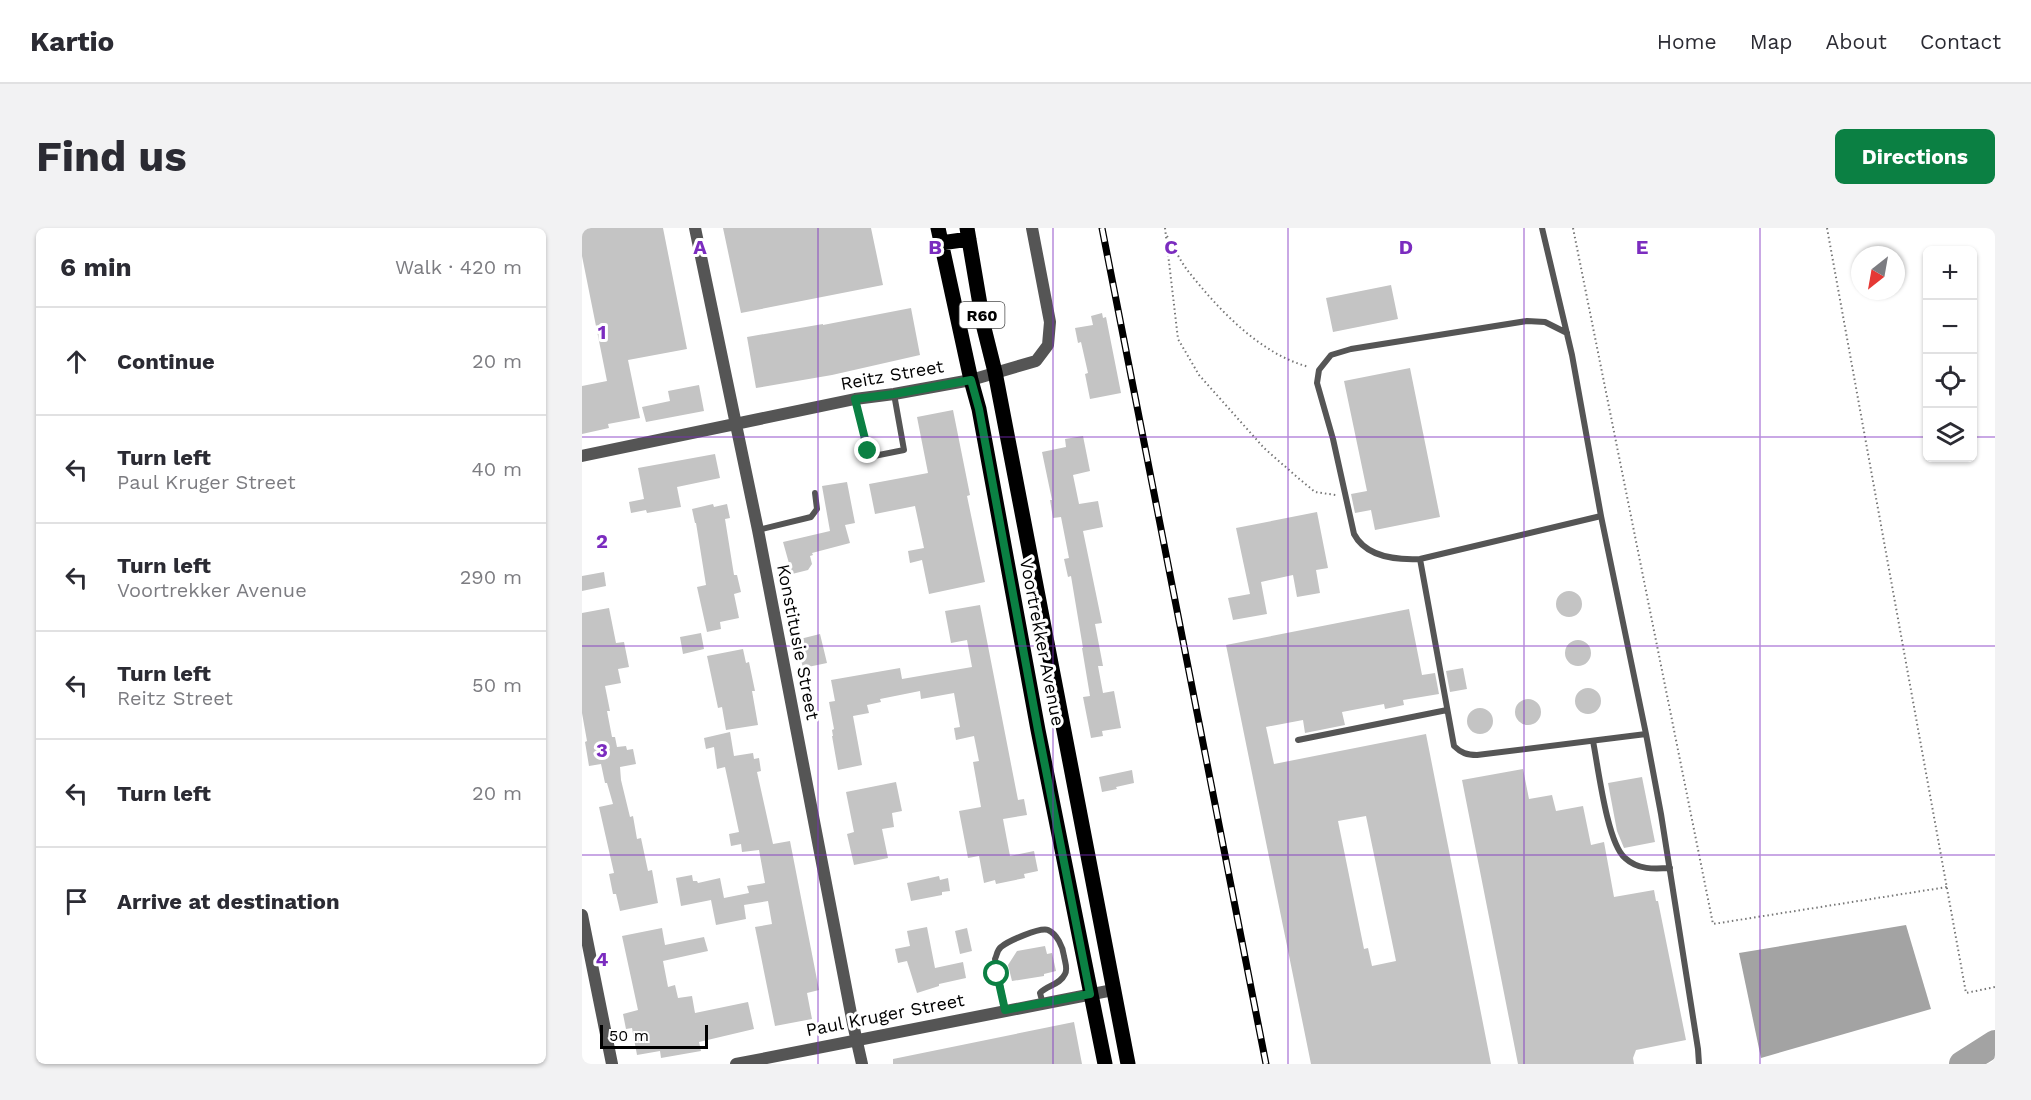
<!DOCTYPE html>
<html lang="en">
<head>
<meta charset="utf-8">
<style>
  body { margin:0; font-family:"Work Sans",sans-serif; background:#f2f2f3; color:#2b2b33 }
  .controls { position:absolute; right:18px; top:18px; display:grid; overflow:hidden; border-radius:9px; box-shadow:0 2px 4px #0004 }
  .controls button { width:54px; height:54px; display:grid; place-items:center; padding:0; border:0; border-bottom:2px solid #e1e1e2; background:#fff; color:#2b2b33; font:30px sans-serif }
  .compass { position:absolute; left:1269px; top:18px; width:54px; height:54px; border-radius:50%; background:#fff; box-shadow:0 2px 4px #0004; rotate:211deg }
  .scale { position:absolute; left:18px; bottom:15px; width:108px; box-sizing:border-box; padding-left:6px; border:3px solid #000; border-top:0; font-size:16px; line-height:21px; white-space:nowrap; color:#000; -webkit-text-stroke:4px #fff; paint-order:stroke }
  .stop { position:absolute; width:18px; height:18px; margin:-14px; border:4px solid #0b8043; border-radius:50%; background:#fff }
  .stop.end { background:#0b8043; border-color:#fff; box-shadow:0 2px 6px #0008 }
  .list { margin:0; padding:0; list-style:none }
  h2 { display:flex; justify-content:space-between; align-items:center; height:78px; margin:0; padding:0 24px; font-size:26px }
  h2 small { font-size:20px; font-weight:400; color:#7c7c81 }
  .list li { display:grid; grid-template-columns:39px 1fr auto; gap:18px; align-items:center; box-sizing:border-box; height:108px; padding:0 24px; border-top:2px solid #e1e1e2 }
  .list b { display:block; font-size:22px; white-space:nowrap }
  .list p { margin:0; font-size:20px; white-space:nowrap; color:#7c7c81 }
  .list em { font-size:20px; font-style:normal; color:#7c7c81 }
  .icon { flex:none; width:33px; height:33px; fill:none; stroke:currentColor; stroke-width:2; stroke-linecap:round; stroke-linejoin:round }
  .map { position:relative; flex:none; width:1413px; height:836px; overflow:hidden; border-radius:9px }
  header { display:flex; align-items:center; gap:36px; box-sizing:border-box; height:84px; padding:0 30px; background:#fff; border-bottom:2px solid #e1e1e2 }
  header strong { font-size:28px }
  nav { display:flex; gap:33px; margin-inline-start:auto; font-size:21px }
  .intro { display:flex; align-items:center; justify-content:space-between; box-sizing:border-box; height:144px; padding:0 36px }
  h1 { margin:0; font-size:42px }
  .button { padding:15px 27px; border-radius:9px; background:#0b8043; color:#fff; font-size:21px; font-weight:700 }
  main { display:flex; gap:36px; padding:0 36px }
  aside { flex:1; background:#fff; border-radius:9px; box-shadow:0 2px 4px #0004 }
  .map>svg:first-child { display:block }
  .water { fill:#a3a3a3 }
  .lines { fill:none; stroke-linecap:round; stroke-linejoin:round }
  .river { stroke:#a3a3a3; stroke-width:26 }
  .building { fill:#c4c4c4; fill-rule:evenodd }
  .path { stroke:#777; stroke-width:2; stroke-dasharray:1.5 3; stroke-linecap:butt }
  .service { stroke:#555; stroke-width:6 }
  .minor { stroke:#555; stroke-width:12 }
  .tertiary { stroke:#555; stroke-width:12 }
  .primary { stroke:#000; stroke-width:15 }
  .rail-casing { stroke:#000; stroke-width:7 }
  .rail { stroke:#fff; stroke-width:4.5; stroke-dasharray:14; stroke-linecap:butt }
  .route { stroke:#0b8043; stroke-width:8 }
  .grid { fill:none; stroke:#7b2cbf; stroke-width:1.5; stroke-opacity:0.55 }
  .labels { text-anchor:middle; stroke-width:6; stroke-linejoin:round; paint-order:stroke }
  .shield { fill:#fff; stroke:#4c4c4c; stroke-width:1.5 }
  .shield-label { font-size:16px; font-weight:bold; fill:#000 }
  .street-label { font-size:18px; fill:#000; stroke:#fff }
  .grid-label { font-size:20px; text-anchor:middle; font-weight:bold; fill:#7b2cbf; stroke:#fff; stroke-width:6; stroke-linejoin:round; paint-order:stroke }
</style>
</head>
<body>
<header>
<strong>Kartio</strong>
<nav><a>Home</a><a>Map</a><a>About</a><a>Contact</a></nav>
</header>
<div class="intro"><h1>Find us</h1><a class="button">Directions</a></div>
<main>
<aside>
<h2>6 min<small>Walk · 420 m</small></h2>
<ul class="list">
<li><svg class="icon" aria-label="ahead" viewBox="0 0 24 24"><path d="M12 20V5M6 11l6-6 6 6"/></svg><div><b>Continue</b></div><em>20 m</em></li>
<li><svg class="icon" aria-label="left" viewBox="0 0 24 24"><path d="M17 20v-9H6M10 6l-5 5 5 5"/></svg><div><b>Turn left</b><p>Paul Kruger Street</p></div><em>40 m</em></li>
<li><svg class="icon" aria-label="left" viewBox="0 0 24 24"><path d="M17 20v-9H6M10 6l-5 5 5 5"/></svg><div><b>Turn left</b><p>Voortrekker Avenue</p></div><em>290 m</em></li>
<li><svg class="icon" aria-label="left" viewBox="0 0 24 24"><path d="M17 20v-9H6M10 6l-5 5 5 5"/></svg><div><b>Turn left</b><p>Reitz Street</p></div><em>50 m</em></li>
<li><svg class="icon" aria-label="left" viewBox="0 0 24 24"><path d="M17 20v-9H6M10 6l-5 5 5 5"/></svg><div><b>Turn left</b></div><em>20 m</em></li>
<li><svg class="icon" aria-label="arrive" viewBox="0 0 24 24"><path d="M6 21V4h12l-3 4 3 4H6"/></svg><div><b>Arrive at destination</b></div></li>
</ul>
</aside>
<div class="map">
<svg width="1413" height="836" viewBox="0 0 1413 836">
  <rect width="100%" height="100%" fill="#fff"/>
  <path class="water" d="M 1324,697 L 1349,781 L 1179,830 L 1157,725 Z"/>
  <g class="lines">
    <path class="river" d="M 1380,836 L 1413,815"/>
  </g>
  <path class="building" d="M 0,0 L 81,0 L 105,121 L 46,132 L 58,190 L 26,196 L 27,200 L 0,206 L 0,158 L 25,153 L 0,28 Z
    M 141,0 L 289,0 L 301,57 L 159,85 Z
    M 809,57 L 816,91 L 751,104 L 744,70 Z
    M 329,80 L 338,127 L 250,147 L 174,160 L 165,109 L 241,96 L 241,97 Z
    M 520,85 L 521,90 L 524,89 L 539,165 L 508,171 L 503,146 L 506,145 L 499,114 L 496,115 L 493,100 L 511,97 L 509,88 Z
    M 828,140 L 858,289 L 793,302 L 789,282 L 773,285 L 769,266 L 785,263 L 762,153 Z
    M 117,157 L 122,183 L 64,194 L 60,179 L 88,173 L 86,163 Z
    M 371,182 L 388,267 L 385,268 L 403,354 L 347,366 L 340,332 L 328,335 L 326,323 L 342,320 L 333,278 L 293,286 L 287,256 L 346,245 L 335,189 Z
    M 501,208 L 508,243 L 491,247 L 497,276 L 516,273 L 521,299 L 501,303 L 520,395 L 513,396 L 521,438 L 516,438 L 521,465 L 532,463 L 539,500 L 520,503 L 521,508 L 509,510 L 501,469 L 508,468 L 500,420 L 501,420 L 489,348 L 486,349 L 482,331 L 487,330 L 479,289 L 471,290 L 468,272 L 470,272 L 460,224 L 484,219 L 483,211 Z
    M 133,226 L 138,250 L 95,259 L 99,279 L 65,285 L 64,282 L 49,285 L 47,274 L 62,271 L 56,240 Z
    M 265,254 L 273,295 L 263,297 L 268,315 L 230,325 L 231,327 L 228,328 L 230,336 L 226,342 L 210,346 L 201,314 L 248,303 L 240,258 Z
    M 131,276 L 132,279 L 145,276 L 148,290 L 143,291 L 152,347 L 155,347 L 159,364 L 152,366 L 157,390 L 138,394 L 139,401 L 125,404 L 115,359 L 124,357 L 114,295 L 113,295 L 110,281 Z
    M 735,284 L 746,340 L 734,342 L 738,365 L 715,369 L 711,347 L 679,354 L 685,386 L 651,392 L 646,370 L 668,366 L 654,300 Z
    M 22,344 L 24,358 L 0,363 L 0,348 Z
    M974 376a13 13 0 1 1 26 0a13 13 0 1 1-26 0Z
    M 398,377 L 436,572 L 442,571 L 445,587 L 421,591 L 428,628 L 452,623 L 456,643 L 442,646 L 443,650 L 414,656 L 413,652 L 402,655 L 397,628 L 386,630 L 377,583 L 399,579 L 391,534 L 397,533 L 392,508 L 374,512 L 372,500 L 378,499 L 372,465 L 339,471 L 338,463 L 298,471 L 299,474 L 285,477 L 287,485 L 271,488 L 280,537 L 256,542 L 250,508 L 251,508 L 250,502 L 252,501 L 247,474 L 253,473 L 249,452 L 318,440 L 320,451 L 390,439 L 385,412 L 369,415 L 363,383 Z
    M 27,380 L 34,415 L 42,414 L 47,439 L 36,441 L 39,455 L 23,458 L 28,483 L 25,483 L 30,509 L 33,509 L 35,519 L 44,518 L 45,522 L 51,521 L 54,536 L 38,539 L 39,552 L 48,589 L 51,588 L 55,611 L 59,610 L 66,643 L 70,642 L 76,675 L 38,683 L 34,666 L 31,666 L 27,646 L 32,645 L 17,579 L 31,576 L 25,555 L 23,555 L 19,536 L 7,538 L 3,514 L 5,513 L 0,485 L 0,385 Z
    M 827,381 L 840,447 L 853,445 L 857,466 L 821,472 L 822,477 L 803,481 L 802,476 L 760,484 L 763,497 L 723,505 L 721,492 L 684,499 L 692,536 L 844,506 L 909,836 L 729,836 L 644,417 ZM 784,588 L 814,733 L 790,738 L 786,720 L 782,721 L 756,593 Z
    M 119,405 L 122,421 L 101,426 L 98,409 Z
    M 238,406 L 245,435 L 221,440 L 214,412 Z
    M983 425a13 13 0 1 1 26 0a13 13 0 1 1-26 0Z
    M 161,421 L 164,435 L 167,434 L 173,463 L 170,463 L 176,497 L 144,502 L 140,479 L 136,480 L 125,428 Z
    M 881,440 L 885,461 L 868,464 L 864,443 Z
    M993 473a13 13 0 1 1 26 0a13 13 0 1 1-26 0Z
    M933 484a13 13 0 1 1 26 0a13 13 0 1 1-26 0Z
    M885 493a13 13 0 1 1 26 0a13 13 0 1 1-26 0Z
    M 148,504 L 152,528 L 171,525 L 172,531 L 177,530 L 179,543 L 175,544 L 191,616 L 208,613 L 237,762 L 225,765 L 230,791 L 193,798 L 173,699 L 190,696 L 186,673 L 162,677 L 164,691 L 134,697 L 129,672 L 99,678 L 94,650 L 110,647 L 111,653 L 115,653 L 116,655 L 138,650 L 142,670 L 167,665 L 165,658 L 183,655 L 177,622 L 160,624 L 159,616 L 149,618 L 147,606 L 157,604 L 143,539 L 135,541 L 132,519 L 124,521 L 122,510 Z
    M 941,541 L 947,571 L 970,567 L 974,583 L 1001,578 L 1009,617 L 1022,614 L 1032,669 L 1072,662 L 1074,673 L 1076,673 L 1104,812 L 1054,822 L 1051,830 L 1052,836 L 936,836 L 880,552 Z
    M 550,542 L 552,555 L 534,559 L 535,561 L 520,564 L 517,549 Z
    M 1060,549 L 1073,614 L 1042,620 L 1035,603 L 1026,555 Z
    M 314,554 L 320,583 L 310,585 L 312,599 L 300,601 L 306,630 L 272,637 L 265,606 L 272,604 L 264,564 Z
    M 357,648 L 358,652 L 366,650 L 368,663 L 360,664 L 360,667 L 329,673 L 325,655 Z
    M 345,699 L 353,740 L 381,734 L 384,750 L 357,756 L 357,758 L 335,765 L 325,733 L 316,735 L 313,721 L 328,718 L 325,703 Z
    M 80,700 L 83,717 L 122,709 L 126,723 L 81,733 L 86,759 L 93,757 L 96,770 L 110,768 L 113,785 L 166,774 L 172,801 L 117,814 L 119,823 L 79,830 L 78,823 L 55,827 L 50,800 L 44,801 L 41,786 L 56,782 L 40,708 Z
    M 385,700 L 390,723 L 378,726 L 373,703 Z
    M 463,718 L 465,726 L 470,725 L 474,743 L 462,746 L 462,748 L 430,753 L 426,737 L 435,723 Z
    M 492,794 L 500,836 L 311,836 L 311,831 Z"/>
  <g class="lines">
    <path class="path" d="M 583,0 L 596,111 L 617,147 L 682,220 L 715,249 L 733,264 L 754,267
      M 991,0 L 1131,696 L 1365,659
      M 1245,0 L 1384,765 L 1413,759
      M 585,8 C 592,19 598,33 606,43 C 637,82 678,126 727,139"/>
    <path class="service" d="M 960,0 L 990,127 L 1019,288 L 1064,506 L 1079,586 L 1116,821 L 1117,836
      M 985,105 L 963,94 L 945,93 L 769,121 L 749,127 L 737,142 L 735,155 L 751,211 L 772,306 C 784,329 815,332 838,331 L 1019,288
      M 273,171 L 286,223 L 292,228 L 322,222 L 312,166
      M 176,302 L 229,289 L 235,281 L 233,265
      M 838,331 L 872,518 C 879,525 885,527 895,527 L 1064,506
      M 716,512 L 865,482
      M 1011,513 C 1016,538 1025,615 1043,630 C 1056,642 1072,641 1088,640
      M 423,782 L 413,731 C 415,727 415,722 419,719 C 426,713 458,699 466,702 C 475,706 481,719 482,728 C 483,734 486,741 483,746 C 478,757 465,757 458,765 L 461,776"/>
    <path class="minor" d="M 113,0 L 176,302 L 271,796 L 280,836
      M 0,228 L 273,171 L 312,166 L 389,152
      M 0,687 L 30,836"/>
    <path class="tertiary" d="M 389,152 L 454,133 L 466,117 L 468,94 L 450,0
      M 154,836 L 531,762"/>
    <path class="primary" d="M 356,0 L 389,152 L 397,181 L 456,502 L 523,836
      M 385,0 L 402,100 L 413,144 L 546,836
      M 359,15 L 387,11"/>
    <defs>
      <path id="rail" d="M 520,0 L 684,836"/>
    </defs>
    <use href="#rail" class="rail-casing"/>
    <use href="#rail" class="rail"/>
  </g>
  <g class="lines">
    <path class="route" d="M 286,223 L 273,171 L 312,166 L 389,152 L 397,181 L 456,502 L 508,766 L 423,782 L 415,746"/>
  </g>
  <path class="grid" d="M 236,0 L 236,836M 471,0 L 471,836M 706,0 L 706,836M 942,0 L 942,836M 1178,0 L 1178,836M 0,209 L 1346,209M 1390,209 L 1413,209M 0,418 L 1413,418M 0,627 L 1413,627"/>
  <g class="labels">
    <rect class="shield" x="377.5" y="74" width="45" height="26" rx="4.5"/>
    <g class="shield-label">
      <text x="400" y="93">R60</text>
    </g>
    <g class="street-label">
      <text transform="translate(310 147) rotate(-10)" y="6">Reitz Street</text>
      <text transform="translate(216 414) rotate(79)" y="6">Konstitusie Street</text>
      <text transform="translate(460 414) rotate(79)" y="6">Voortrekker Avenue</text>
      <text transform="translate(303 787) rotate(-11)" y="6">Paul Kruger Street</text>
    </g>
  </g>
  <g class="grid-label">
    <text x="118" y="26">A</text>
    <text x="353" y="26">B</text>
    <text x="589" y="26">C</text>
    <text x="824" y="26">D</text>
    <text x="1060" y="26">E</text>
    <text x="20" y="111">1</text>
    <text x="20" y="320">2</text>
    <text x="20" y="529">3</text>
    <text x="20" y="738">4</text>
  </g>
</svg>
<div class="controls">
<button>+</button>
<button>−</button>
<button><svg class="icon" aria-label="locate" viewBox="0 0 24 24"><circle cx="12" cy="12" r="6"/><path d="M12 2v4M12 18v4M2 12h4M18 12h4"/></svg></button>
<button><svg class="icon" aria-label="layers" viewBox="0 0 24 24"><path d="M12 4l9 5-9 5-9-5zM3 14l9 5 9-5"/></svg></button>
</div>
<svg class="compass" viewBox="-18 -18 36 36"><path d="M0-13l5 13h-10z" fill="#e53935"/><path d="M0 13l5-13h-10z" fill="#7c7c81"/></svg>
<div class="scale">50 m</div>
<div class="stop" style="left:415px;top:746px"></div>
<div class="stop end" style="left:286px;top:223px"></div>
</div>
</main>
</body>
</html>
